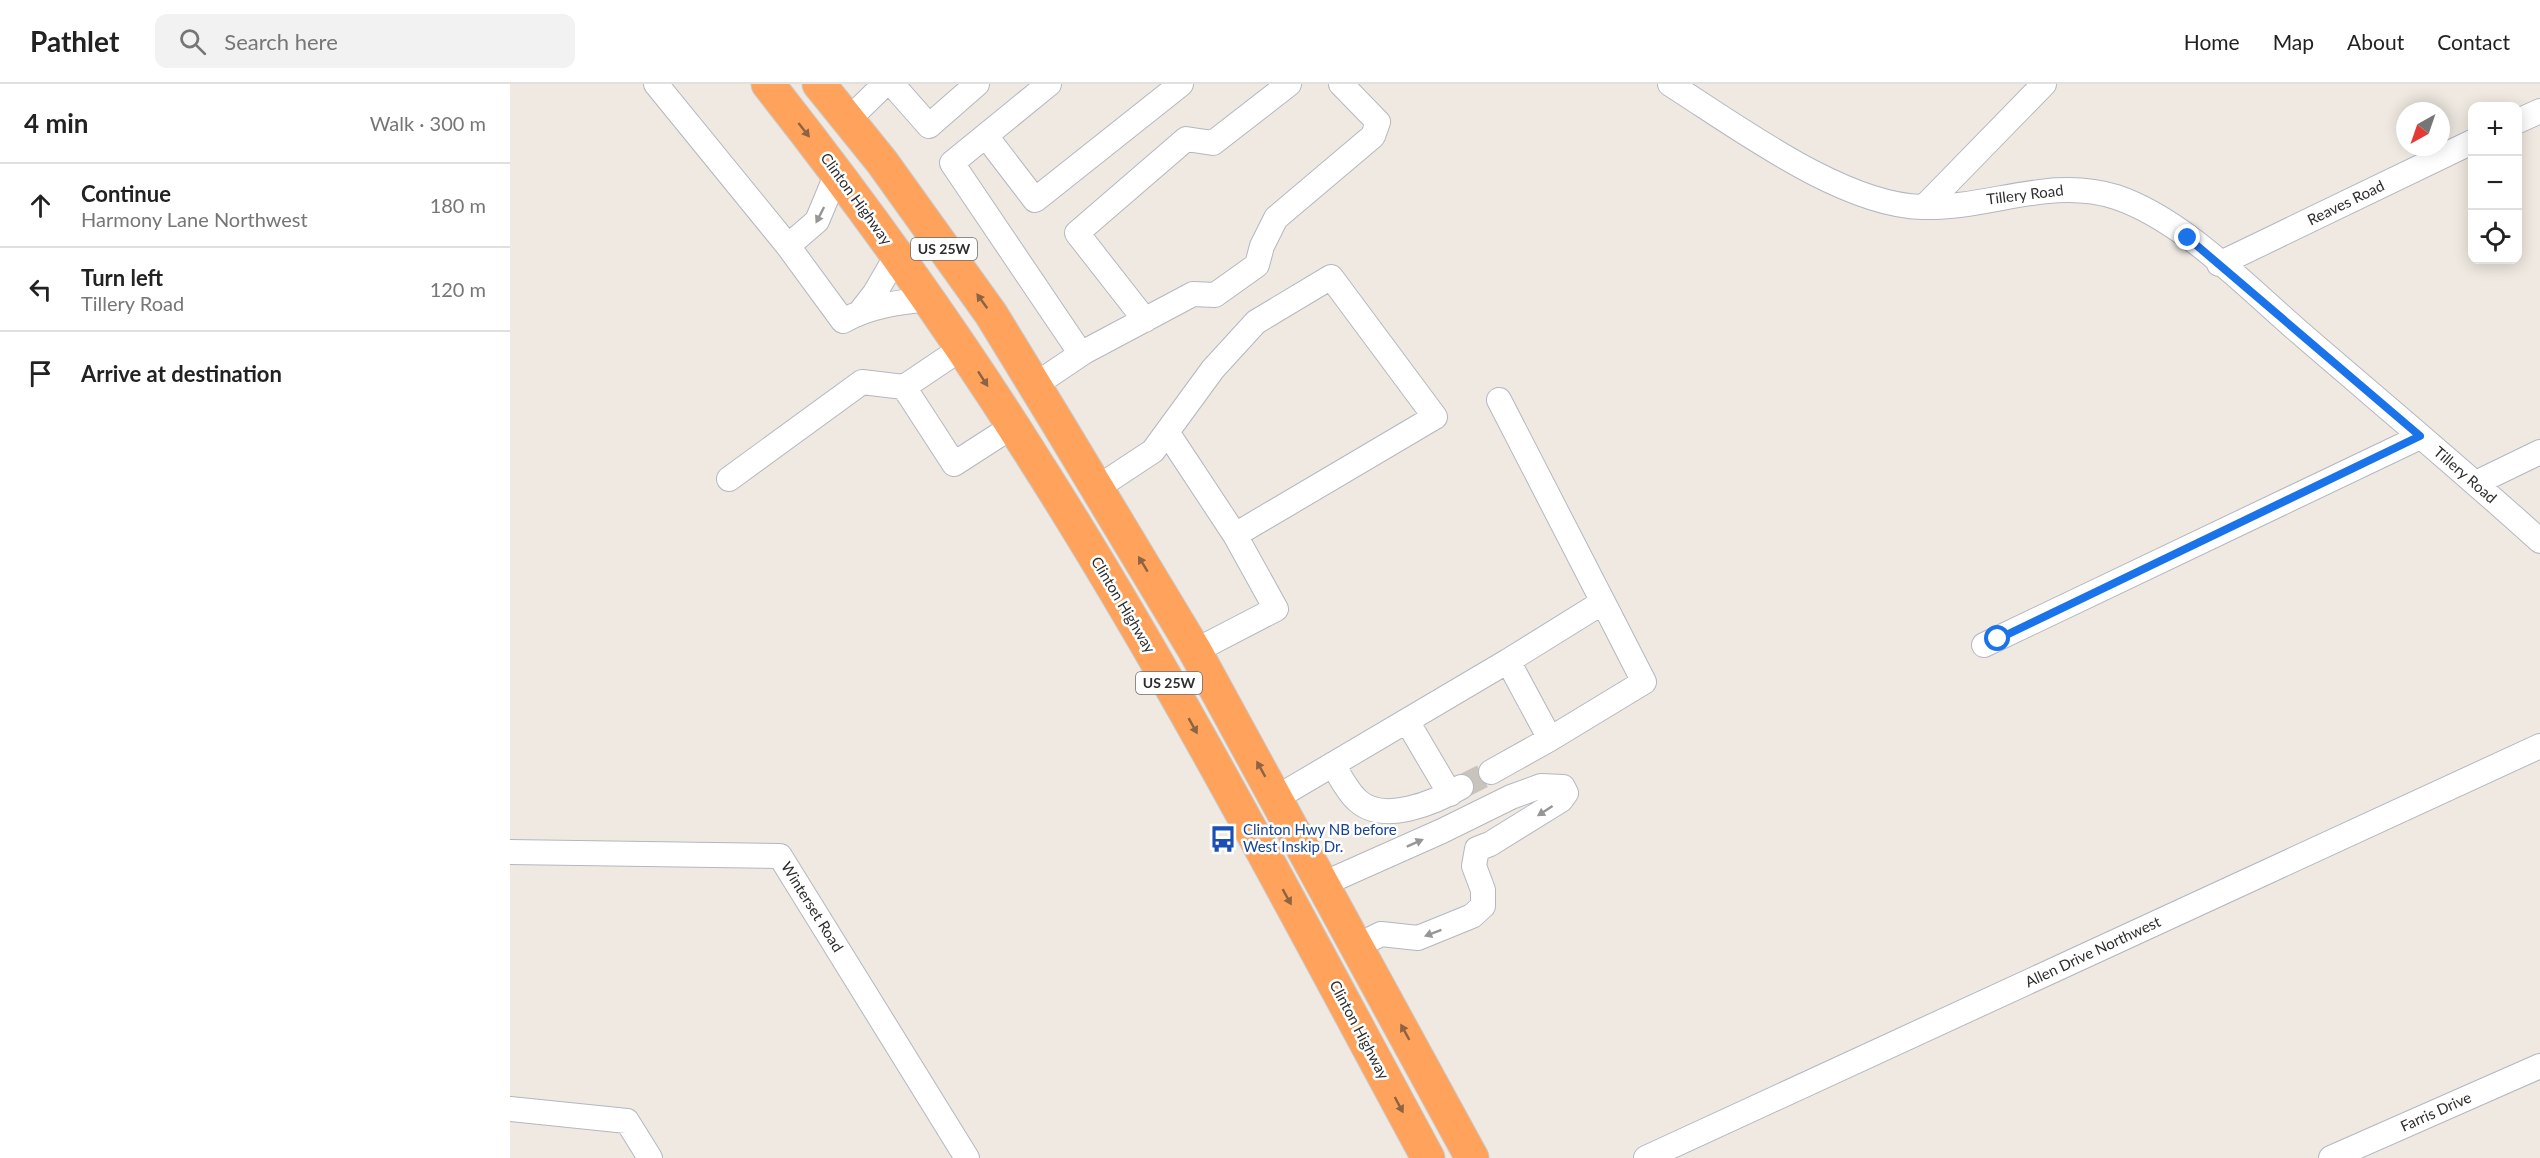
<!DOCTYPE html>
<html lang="en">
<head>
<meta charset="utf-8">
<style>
  body { margin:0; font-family:Lato,sans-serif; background:#f2f2f2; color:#222 }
  .controls { position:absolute; right:18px; top:18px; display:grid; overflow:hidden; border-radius:12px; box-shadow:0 3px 15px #0003 }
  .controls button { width:54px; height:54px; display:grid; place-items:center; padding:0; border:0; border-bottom:2px solid #e0e0e0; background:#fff; color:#222; font:30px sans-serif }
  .compass { position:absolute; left:1886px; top:18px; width:54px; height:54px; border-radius:50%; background:#fff; box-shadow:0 3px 15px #0003; rotate:220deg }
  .stop { position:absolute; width:18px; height:18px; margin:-14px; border:4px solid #1a73e8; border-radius:50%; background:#fff }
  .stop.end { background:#1a73e8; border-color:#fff; box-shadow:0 2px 6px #0008 }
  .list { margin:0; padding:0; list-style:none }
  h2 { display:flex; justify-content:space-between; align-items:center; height:78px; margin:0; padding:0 24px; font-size:26px }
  h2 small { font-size:20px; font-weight:400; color:#767676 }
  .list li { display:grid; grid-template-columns:39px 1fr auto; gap:18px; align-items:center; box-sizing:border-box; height:84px; padding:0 24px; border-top:2px solid #e0e0e0 }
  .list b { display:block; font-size:22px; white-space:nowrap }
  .list p { margin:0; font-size:20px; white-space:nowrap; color:#767676 }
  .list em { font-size:20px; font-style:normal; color:#767676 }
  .icon { flex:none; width:33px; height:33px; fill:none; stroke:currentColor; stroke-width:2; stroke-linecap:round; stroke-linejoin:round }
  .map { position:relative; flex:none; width:2030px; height:1074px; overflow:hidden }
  header { display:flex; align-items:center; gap:36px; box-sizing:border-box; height:84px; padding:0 30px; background:#fff; border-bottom:2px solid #e0e0e0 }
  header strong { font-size:28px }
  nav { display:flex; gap:33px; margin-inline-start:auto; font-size:21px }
  .search { width:420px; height:54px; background:#f2f2f2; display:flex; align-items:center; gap:15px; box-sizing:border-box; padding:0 21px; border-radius:12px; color:#767676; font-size:22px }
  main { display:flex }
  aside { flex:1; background:#fff }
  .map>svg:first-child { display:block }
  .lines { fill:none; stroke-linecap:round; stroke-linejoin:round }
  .minor-tunnel { stroke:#c8c4bd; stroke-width:24; stroke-dasharray:24 12; stroke-linecap:butt }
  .minor-casing { stroke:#b4b7c1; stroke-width:26 }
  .highway-casing { stroke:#c9c9c9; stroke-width:35 }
  .minor { stroke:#fff; stroke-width:24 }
  .highway { stroke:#ffa35c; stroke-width:33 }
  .oneway { fill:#8c6343 }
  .oneway2 { fill:#969696 }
  .route { stroke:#1a73e8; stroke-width:8 }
  .labels { text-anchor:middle; stroke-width:5; stroke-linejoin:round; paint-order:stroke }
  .shield { fill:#fff; stroke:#6d6d6d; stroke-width:1.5 }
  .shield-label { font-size:14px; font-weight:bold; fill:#2e2e2e }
  .street-label { font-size:15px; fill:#2e2e2e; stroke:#fff }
  .transit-label { font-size:15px; fill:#164399; stroke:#fff; text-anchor:start }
</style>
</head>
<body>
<header>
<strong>Pathlet</strong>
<div class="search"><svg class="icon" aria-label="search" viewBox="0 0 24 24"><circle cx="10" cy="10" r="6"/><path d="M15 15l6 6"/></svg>Search here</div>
<nav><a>Home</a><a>Map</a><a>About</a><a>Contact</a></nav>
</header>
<main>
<aside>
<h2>4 min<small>Walk · 300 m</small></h2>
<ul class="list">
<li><svg class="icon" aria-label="ahead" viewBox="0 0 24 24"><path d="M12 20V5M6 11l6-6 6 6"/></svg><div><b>Continue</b><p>Harmony Lane Northwest</p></div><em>180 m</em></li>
<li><svg class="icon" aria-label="left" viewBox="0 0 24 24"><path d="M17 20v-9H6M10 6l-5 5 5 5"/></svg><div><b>Turn left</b><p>Tillery Road</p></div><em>120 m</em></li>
<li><svg class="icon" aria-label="arrive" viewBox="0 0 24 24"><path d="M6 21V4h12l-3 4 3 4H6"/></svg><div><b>Arrive at destination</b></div></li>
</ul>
</aside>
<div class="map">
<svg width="2030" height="1074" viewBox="0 0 2030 1074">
  <rect width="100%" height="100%" fill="#efe9e1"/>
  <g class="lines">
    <path class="minor-tunnel" d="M 951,703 L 981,688"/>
    <defs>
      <path id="minor" d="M 146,0 L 278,162 L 333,237 C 359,222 389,218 419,215
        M 382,0 L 419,42 L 467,0
        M 539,0 L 442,79 L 571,270
        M 1160,0 C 1228,43 1332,121 1412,123 C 1479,125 1540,92 1606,113 C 1672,135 1736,202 1788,247 C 1869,317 1951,385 2030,457
        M 338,36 L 375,0
        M 2008,37 L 2030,27
        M 476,52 L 525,116 L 671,0
        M 1414,123 L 1534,0
        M 278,162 L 307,137 L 327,89
        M 1709,180 L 1962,58
        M 351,227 L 365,209 L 387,171
        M 635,236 L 567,149 L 676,55 L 703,59 L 779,0
        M 452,264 L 394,303 L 444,380 L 503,342
        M 525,301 L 574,268 L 683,210 L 705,211 L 747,181 L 752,162 L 766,134 L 863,52 L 868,38 L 831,0
        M 989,316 L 1093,518
        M 657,348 L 725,451
        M 219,395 L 352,298 L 394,303
        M 1966,399 L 2030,368
        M 587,404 L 643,367 L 703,285 L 746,238 L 821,193 L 925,333 L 725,451 L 766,525 L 685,567
        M 1474,561 L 1910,353
        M 897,637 L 940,710
        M 823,681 C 830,692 837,707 847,716 C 873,741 926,718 951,703
        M 981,688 L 1040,655 L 1134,598 L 1093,518 L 998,577
        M 766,714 L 998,577 L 1040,655
        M 0,768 L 270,772 L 457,1074
        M 813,800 L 932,747 L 1001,713 L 1031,702 L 1053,703 L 1056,709 L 1051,716 L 980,760 L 967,765 L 964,782 L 973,806 L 973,822 L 962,832 L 908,854 L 871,850 L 847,862
        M 0,1025 L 117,1037 L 140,1074
        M 1136,1074 L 2030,662
        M 1821,1074 L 2030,982"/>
      <path id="highway" d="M 258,0 C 351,118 439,240 519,367 C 665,595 789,836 918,1074
        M 309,0 L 372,78 L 481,230 L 547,338 L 685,567 L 962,1074"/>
    </defs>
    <use href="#minor" class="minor-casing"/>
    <use href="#highway" class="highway-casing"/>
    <use href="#minor" class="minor"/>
    <use href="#highway" class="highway"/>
  </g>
  <defs><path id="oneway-solid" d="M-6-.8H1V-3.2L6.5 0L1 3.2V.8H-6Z" transform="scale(1.5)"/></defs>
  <g class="oneway">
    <use href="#oneway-solid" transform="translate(294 46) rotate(52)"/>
    <use href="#oneway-solid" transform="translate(472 217) rotate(-126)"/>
    <use href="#oneway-solid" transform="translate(473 295) rotate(57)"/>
    <use href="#oneway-solid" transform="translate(633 480) rotate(-121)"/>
    <use href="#oneway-solid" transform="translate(683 642) rotate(61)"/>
    <use href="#oneway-solid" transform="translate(751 685) rotate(-119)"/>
    <use href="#oneway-solid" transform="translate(777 813) rotate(61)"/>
    <use href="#oneway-solid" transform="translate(895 948) rotate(-119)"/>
    <use href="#oneway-solid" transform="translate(889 1021) rotate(62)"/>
  </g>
  <g class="oneway2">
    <use href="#oneway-solid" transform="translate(310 131) rotate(117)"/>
    <use href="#oneway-solid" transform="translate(1035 727) rotate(147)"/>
    <use href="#oneway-solid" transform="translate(905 759) rotate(-24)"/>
    <use href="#oneway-solid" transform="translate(923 849) rotate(159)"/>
  </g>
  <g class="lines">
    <path class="route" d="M 1488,555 L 1910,352 L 1678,154"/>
  </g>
  <defs>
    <symbol id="bus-bare" viewBox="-9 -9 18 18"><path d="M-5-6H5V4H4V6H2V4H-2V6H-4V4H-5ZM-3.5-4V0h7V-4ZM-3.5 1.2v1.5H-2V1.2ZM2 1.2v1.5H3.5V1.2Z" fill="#1a4fb4" stroke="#fff" stroke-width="2.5" paint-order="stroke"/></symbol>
  </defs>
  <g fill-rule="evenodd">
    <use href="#bus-bare" x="694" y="736" width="38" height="38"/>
  </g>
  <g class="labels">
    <g class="shield">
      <rect x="401" y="154" width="66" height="22" rx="4.5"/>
      <rect x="626" y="588" width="66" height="22" rx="4.5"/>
    </g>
    <g class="shield-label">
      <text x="434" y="170">US 25W</text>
      <text x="659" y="604">US 25W</text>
    </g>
    <g class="street-label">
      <text transform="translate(1515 111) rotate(-7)" y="5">Tillery Road</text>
      <text transform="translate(346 115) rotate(54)" y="5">Clinton Highway</text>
      <text transform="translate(1836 119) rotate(-26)" y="5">Reaves Road</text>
      <text transform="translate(1955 391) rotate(41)" y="5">Tillery Road</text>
      <text transform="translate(613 521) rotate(59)" y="5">Clinton Highway</text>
      <text transform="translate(302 823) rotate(58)" y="5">Winterset Road</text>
      <text transform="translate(1583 868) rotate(-25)" y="5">Allen Drive Northwest</text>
      <text transform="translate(849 946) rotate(62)" y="5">Clinton Highway</text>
      <text transform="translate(1926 1028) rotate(-24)" y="5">Farris Drive</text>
    </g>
    <g class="transit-label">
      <text x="733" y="751">Clinton Hwy NB before<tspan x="733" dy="17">West Inskip Dr.</tspan></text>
    </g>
  </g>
</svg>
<div class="controls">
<button>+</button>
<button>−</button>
<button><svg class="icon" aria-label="locate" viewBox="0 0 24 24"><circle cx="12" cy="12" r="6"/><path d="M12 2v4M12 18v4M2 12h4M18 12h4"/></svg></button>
</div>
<svg class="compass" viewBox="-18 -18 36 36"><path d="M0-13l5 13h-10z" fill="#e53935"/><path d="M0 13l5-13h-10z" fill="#767676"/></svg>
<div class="stop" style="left:1488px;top:555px"></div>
<div class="stop end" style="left:1678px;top:154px"></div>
</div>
</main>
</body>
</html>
